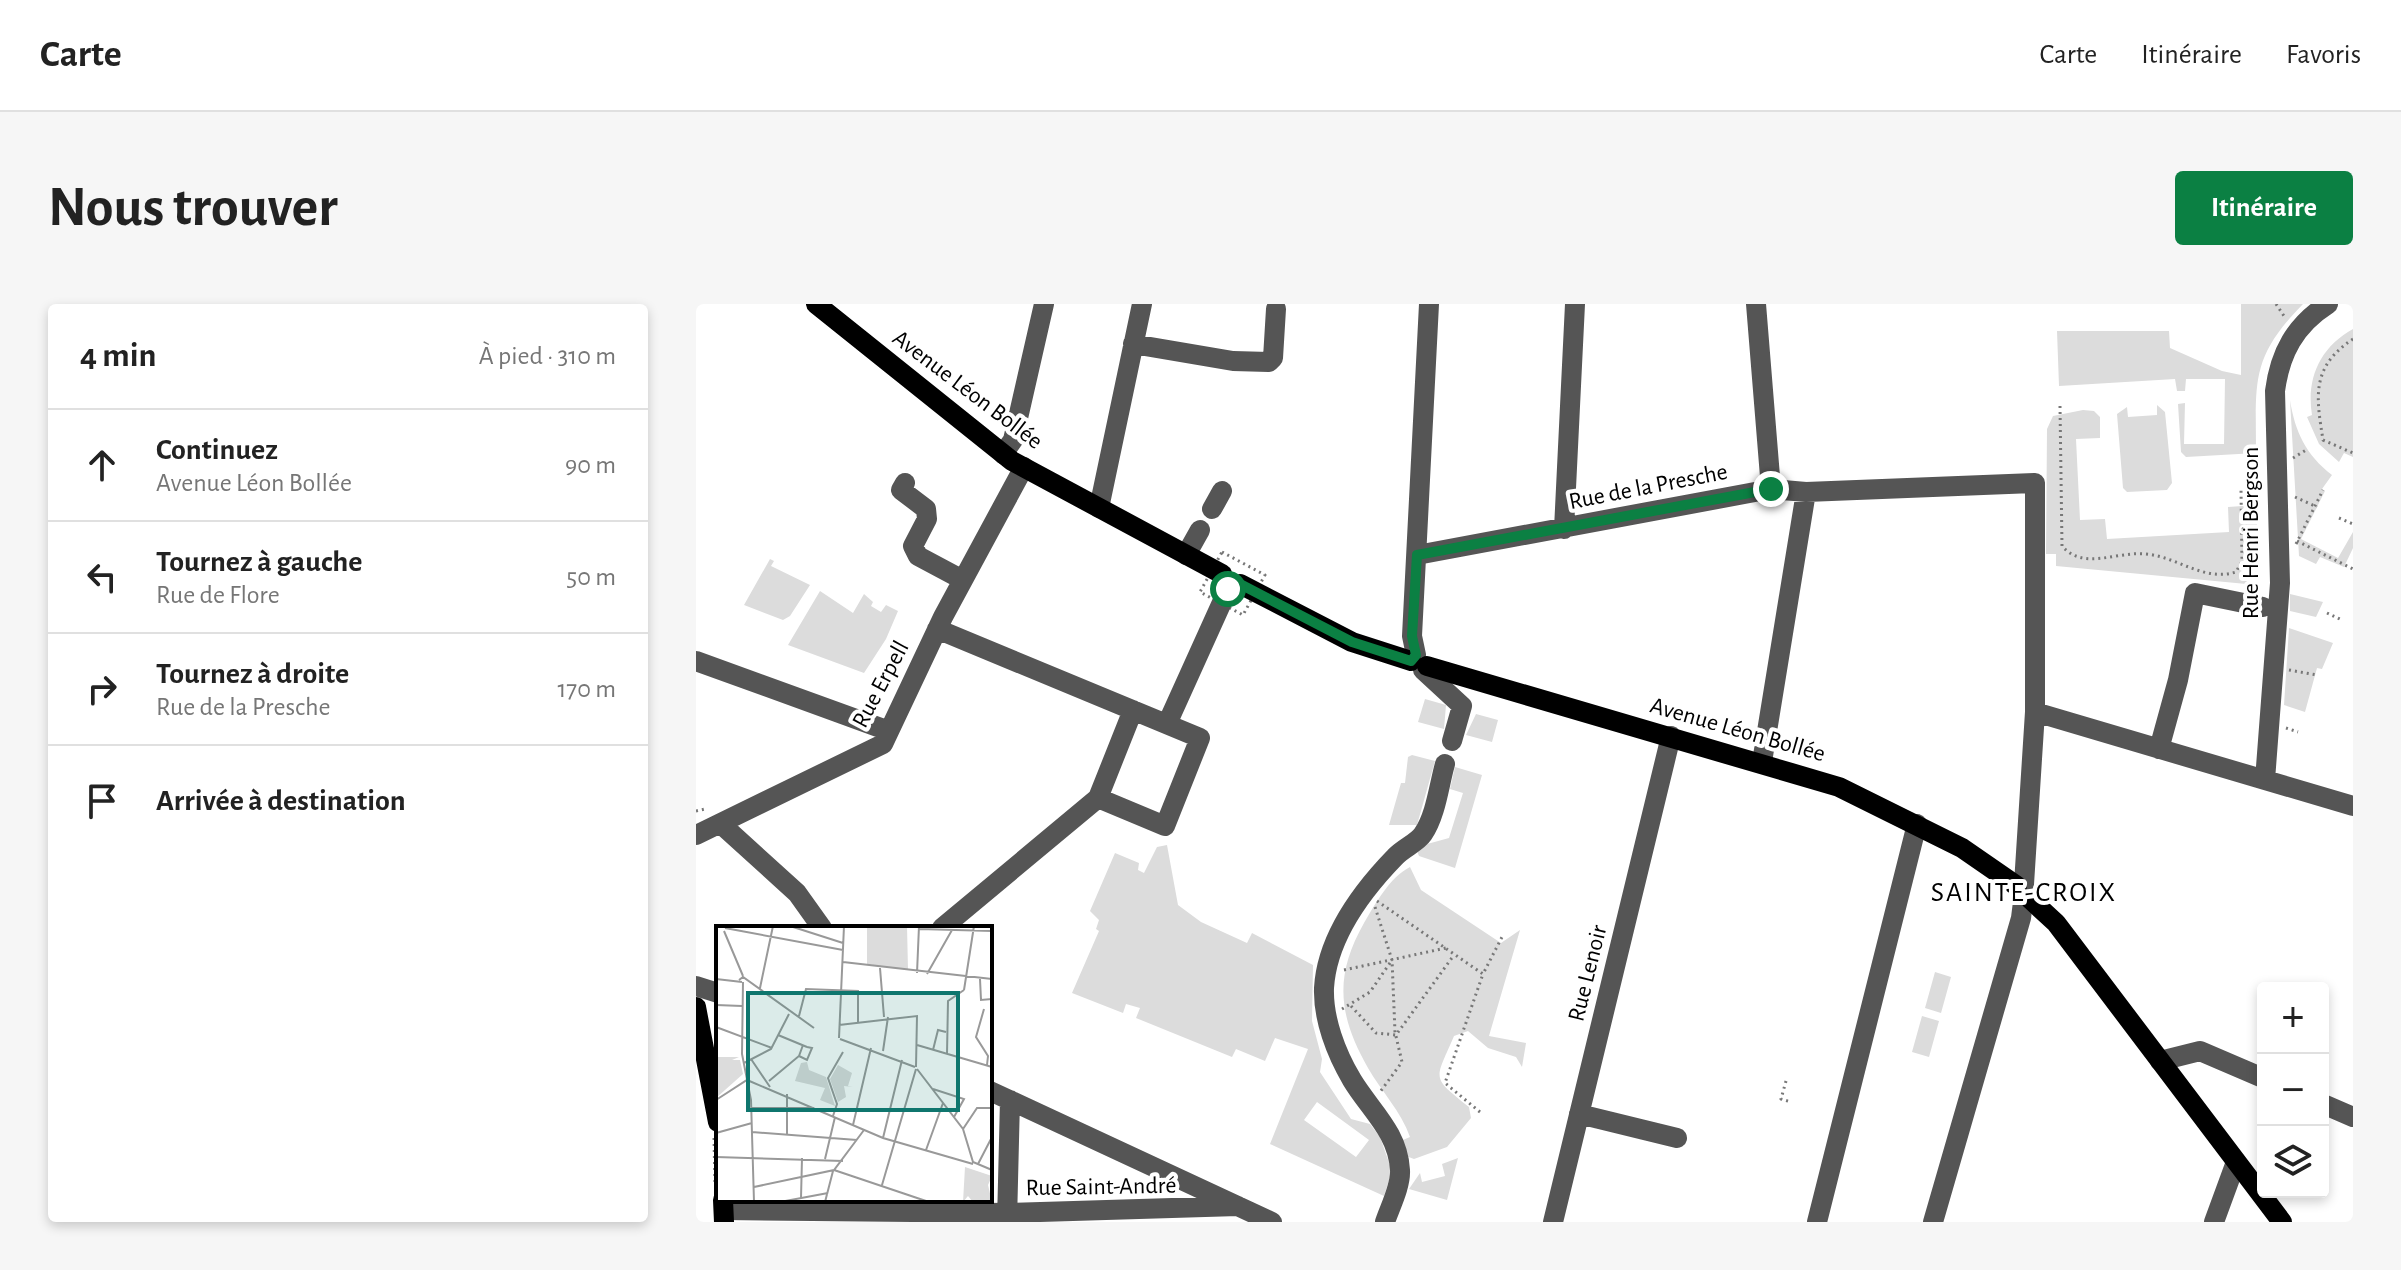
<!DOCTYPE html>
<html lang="fr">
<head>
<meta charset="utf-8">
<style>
  body { margin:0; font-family:"Alegreya Sans",sans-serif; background:#f6f6f6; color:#222 }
  .controls { position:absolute; right:24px; bottom:24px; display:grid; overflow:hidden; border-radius:8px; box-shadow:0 4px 12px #0003 }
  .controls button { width:72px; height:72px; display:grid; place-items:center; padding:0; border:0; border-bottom:2px solid #e0e0e0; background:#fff; color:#222; font:40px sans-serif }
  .stop { position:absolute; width:24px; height:24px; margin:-18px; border:6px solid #0b8043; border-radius:50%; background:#fff }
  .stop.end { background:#0b8043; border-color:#fff; box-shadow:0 2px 8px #0008 }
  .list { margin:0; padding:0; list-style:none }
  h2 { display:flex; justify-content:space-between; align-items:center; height:104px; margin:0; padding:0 32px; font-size:34px }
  h2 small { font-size:26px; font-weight:400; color:#767676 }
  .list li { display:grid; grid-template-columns:52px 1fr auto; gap:24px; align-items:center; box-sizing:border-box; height:112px; padding:0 32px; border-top:2px solid #e0e0e0 }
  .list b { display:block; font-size:30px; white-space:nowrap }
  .list p { margin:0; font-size:26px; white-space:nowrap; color:#767676 }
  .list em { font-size:26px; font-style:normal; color:#767676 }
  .icon { flex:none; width:44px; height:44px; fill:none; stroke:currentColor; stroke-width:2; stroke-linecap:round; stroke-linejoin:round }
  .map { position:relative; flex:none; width:1657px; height:918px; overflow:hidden; border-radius:8px }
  header { display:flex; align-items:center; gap:48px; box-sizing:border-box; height:112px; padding:0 40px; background:#fff; border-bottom:2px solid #e0e0e0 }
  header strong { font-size:38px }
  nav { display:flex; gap:44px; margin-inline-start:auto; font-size:28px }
  .intro { display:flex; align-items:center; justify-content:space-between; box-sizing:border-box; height:192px; padding:0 48px }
  h1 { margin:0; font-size:56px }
  .button { padding:20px 36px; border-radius:8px; background:#0b8043; color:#fff; font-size:28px; font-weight:700 }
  main { display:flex; gap:48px; padding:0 48px }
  aside { flex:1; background:#fff; border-radius:8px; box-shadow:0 4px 12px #0003 }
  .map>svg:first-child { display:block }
  .green { fill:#dcdcdc; fill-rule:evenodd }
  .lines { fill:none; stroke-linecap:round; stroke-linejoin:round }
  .path { stroke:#777; stroke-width:3; stroke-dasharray:2 4; stroke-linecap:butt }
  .minor { stroke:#555; stroke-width:20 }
  .major { stroke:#000; stroke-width:20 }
  .route { stroke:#0b8043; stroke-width:10 }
  .labels { text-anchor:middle; stroke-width:8; stroke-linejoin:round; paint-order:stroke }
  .street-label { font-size:24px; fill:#000; stroke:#fff }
  .quarter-label { font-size:28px; letter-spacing:2px; fill:#000; stroke:#fff }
  .inset-road { fill:none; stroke:#999; stroke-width:2 }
  .view { fill:#0f766e; fill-opacity:0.15; stroke:#0f766e; stroke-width:4 }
  .inset-edge { fill:none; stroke:#000; stroke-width:4 }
</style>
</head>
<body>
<header>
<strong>Carte</strong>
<nav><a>Carte</a><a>Itinéraire</a><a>Favoris</a></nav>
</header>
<div class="intro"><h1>Nous trouver</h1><a class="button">Itinéraire</a></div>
<main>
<aside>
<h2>4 min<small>À pied · 310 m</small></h2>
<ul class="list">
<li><svg class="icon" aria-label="ahead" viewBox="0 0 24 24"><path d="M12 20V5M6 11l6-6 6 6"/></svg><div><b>Continuez</b><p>Avenue Léon Bollée</p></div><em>90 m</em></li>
<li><svg class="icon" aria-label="left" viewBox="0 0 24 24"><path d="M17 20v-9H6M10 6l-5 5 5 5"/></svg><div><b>Tournez à gauche</b><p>Rue de Flore</p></div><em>50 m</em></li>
<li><svg class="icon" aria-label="right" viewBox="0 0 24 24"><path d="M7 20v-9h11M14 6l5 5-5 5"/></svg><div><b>Tournez à droite</b><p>Rue de la Presche</p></div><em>170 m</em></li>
<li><svg class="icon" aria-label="arrive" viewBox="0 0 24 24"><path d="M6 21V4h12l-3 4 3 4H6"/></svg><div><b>Arrivée à destination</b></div></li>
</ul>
</aside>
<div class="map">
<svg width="1657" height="918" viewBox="0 0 1657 918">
  <rect width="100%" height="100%" fill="#fff"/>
  <path class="green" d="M 1545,0 L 1607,0 C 1554,54 1560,78 1560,149 L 1490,153 L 1485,148 L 1482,100 L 1489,99 L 1488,140 L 1528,140 L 1529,75 L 1490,75 L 1489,87 L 1481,87 L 1479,75 L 1363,82 L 1361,27 L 1473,27 L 1474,44 L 1526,67 L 1545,71 Z
    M 1657,25 L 1657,153 L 1648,149 L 1643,158 L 1623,140 L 1611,113 L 1616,111 C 1610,75 1624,43 1657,25 Z
    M 1594,96 C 1599,128 1610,151 1636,171 L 1626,185 L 1629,187 L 1605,235 L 1642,254 L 1657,228 L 1657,244 L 1648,263 L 1624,253 L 1620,260 L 1603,252 Z
    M 1461,101 L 1469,108 L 1476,179 L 1471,186 L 1431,188 L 1427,184 L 1421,110 L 1431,103 L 1432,113 L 1461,111 Z
    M 1387,106 L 1398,107 L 1404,113 L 1404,134 L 1380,135 L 1384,216 L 1409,215 L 1411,235 L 1533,228 L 1532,203 L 1561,201 L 1561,281 L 1360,262 L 1360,250 L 1350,250 L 1351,125 L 1357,112 Z
    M 74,255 L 78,257 L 75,262 L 114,281 L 94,312 L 87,316 L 48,301 Z
    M 124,287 L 157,309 L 168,290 L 177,298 L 175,302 L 185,308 L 190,301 L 202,307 L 190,335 L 168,369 L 92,341 Z
    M 1594,290 L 1627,298 L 1620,313 L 1594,307 Z
    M 1593,324 L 1637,339 L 1626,365 L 1621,364 L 1609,408 L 1588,401 Z
    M 729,395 L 750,401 L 748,425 L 722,418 Z
    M 780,410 L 802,416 L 796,438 L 770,431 Z
    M 716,451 L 739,457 L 721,521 L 693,521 L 705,479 L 709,479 L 712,453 Z
    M 759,463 L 786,471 L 759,564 L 723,552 L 721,547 L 724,542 L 753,534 L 767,489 L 754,485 Z
    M 471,541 L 482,601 L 505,618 L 551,639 L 556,629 L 617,661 L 616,717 L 626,755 L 624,768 L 655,815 L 674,820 L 684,833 L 696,867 L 688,892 L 574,840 L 612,745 L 579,734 L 569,757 L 540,745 L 536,753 L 440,714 L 444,704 L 430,700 L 427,709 L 376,689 L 403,627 L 400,625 L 403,616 L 394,607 L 419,549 L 443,559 L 442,566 L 448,569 L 461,543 ZM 621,798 L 673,836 L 660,853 L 608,816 Z
    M 714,563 L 725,586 L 805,639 L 824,626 L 793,732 L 830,739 L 826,763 L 820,753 L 792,744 L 772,727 L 758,732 C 739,777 734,772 773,803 L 775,814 L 751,843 L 718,855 L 710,852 L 707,836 L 714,833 C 705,807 685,787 672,764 C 642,711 638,672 668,619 C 680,599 693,574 714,563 Z
    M 1239,668 L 1255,673 L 1245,709 L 1229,704 Z
    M 1226,712 L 1243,717 L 1233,753 L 1216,748 Z
    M 762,854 L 751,896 L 713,885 L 724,869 L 726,878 L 749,872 L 746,860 Z"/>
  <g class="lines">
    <path class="path" d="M 1580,0 L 1590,15
      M 1657,35 C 1615,63 1620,92 1627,136 L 1657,149
      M 1364,102 L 1366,242 C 1388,267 1420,247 1450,250 C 1482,253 1508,278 1540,268 L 1546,257 L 1545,185
      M 1597,154 L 1610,146
      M 1599,193 L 1621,203
      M 1643,214 L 1657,220
      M 1601,237 L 1657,265
      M 1600,240 L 1627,186
      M 526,248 L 569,271 L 547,311 L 504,288 Z
      M 1631,309 L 1646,316
      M 1593,366 L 1621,371
      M 1590,424 L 1602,428
      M 0,507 L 9,505
      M 681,597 L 787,670 L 806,633
      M 679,603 L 696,656 L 699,728 L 706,758 L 684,788
      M 648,666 L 750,644
      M 655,702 L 680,729 L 700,731 L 758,651
      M 646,705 L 674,688 L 696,656
      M 1090,777 L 1085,795 L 1095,798
      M 784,808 L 749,779 L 787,670
      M 18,834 L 19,882"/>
    <path class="minor" d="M 1060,0 L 1075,185
      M 437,40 L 537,57 L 573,58 L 577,54 L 580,5
      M 307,150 L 317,136 L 348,0
      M 209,179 L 205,186 L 230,205 L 231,215 L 217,242 L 222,252 L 267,276
      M 403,204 L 446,0
      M 516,205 L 526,187
      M 868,225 L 879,0
      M 490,251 L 504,226
      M 721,251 L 1075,185 L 1110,188 L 1339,179 L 1339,408 L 1328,580
      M 241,325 L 504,434 L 469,522 L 402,494
      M 720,351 L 716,332 L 733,0
      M 0,357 L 193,427
      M 727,366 L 766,402 L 756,437
      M 1339,408 L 1657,502
      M 471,420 L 532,285
      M 1463,445 L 1482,376 L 1499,289 L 1567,303
      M 1066,458 L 1110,188
      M 1569,476 L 1584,279 L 1579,87 C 1584,49 1599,21 1632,0
      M 402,494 L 437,406
      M 25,520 L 101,589 L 126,624
      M 0,531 L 187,440 L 247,313 L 328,163
      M 246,624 L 402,494
      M 0,682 L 22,689
      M 1464,757 L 1504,747 L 1567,774
      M 294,787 L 576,918
      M 1627,800 L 1657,813
      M 883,810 L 981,834
      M 28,906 L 311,909 L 542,902
      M 311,918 L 314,796
      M 689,918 C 694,903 705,882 704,866 C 702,828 674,806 656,776 C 640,749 627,715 628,684 C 631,633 666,587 699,553 C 707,544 721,539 727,530 C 740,511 743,481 749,460
      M 857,918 L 975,432
      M 1121,918 L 1221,520
      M 1237,918 L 1325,614 L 1327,598
      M 1518,918 L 1540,858"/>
    <path class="major" d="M 120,0 L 316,157 L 526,270
      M 544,280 L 656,338 L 715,357
      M 731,362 L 1143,483 L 1266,544 L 1321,582
      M 1334,595 L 1360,619 L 1586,918
      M 0,703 L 22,818
      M 27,896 L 28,918"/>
  </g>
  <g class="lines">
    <path class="route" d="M 532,285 L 544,280 L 656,338 L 715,357 L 720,351 L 716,332 L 721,251 L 1075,185"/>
  </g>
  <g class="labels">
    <g class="street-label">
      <text transform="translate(272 85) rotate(37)" y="8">Avenue Léon Bollée</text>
      <text transform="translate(952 182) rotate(-11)" y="8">Rue de la Presche</text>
      <text transform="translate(1554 229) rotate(-90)" y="8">Rue Henri Bergson</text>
      <text transform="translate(184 380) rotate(-62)" y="8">Rue Erpell</text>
      <text transform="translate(1042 425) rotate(16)" y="8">Avenue Léon Bollée</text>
      <text transform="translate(891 669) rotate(-76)" y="8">Rue Lenoir</text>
      <text transform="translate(405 882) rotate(-1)" y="8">Rue Saint-André</text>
    </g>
    <g class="quarter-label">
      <text x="1328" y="597">SAINTE-CROIX</text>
    </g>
  </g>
  <g transform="translate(20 622)">
    <rect width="276" height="276" fill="#fff"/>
    <path d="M 151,0 L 191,0 L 192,44 L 151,38 ZM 0,131 L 23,131 L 16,134 L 24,134 L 27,148 L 0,172 ZM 91,136 L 93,144 L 110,151 L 119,180 L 104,174 L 109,162 L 79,155 L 85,137 ZM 122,139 L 136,147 L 132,160 L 137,161 L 128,160 L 130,171 L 122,176 L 114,153 ZM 249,241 L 276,250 L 272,259 L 276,276 L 257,276 L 252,270 L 247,276 Z" fill="#dcdcdc"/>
    <path class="inset-road" d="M 74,0 L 127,17M 9,2 L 127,24M 203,3 L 276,5M 8,5 L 27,50M 127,36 L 276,53M 164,42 L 168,91M 201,47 L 203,0M 211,48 L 236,4M 0,53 L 26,56M 264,53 L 265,74 L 276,73M 23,54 L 27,51 L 98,102M 27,56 L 26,128 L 35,174 L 38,276M 44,62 L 57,0M 248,64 L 258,0M 0,79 L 26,80M 268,83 L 260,111 L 272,130 L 271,139M 83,90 L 90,63 L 142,65 L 142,96M 123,99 L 201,90 L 200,141M 0,101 L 56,122M 62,109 L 91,121M 123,112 L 128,0M 124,113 L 199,141M 201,119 L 276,141M 217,124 L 222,104 L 230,106M 167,125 L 172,91M 231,128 L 232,75 L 248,64M 83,130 L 91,134 L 96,122 L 91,121M 35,133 L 54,161M 28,137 L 55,123 L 73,88M 201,143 L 247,203 L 257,236 L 276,244M 53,155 L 83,130 L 87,119M 217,163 L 248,173 L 238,191M 0,174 L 31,154 L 167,212 L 257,238M 36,182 L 98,182M 117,190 L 121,178 L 112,152 L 127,126M 137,199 L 155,122M 247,203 L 261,182 L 276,182M 36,206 L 141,214M 0,207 L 36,197M 71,209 L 71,168M 167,212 L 186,134M 210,224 L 227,177M 0,231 L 127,235M 109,233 L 119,191M 262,238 L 276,211M 118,244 L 213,276M 166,259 L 200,143M 38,261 L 118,244 L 148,204M 85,272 L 86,232M 64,276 L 112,267M 109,276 L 117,245"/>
    <path class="view" d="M 32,67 L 242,67 L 242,184 L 32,184 Z"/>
    <rect width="276" height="276" class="inset-edge"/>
  </g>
</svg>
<div class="controls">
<button>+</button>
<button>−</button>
<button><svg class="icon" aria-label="layers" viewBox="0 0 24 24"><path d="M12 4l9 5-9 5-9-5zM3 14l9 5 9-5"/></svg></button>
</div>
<div class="stop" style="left:532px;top:285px"></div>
<div class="stop end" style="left:1075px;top:185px"></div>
</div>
</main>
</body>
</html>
